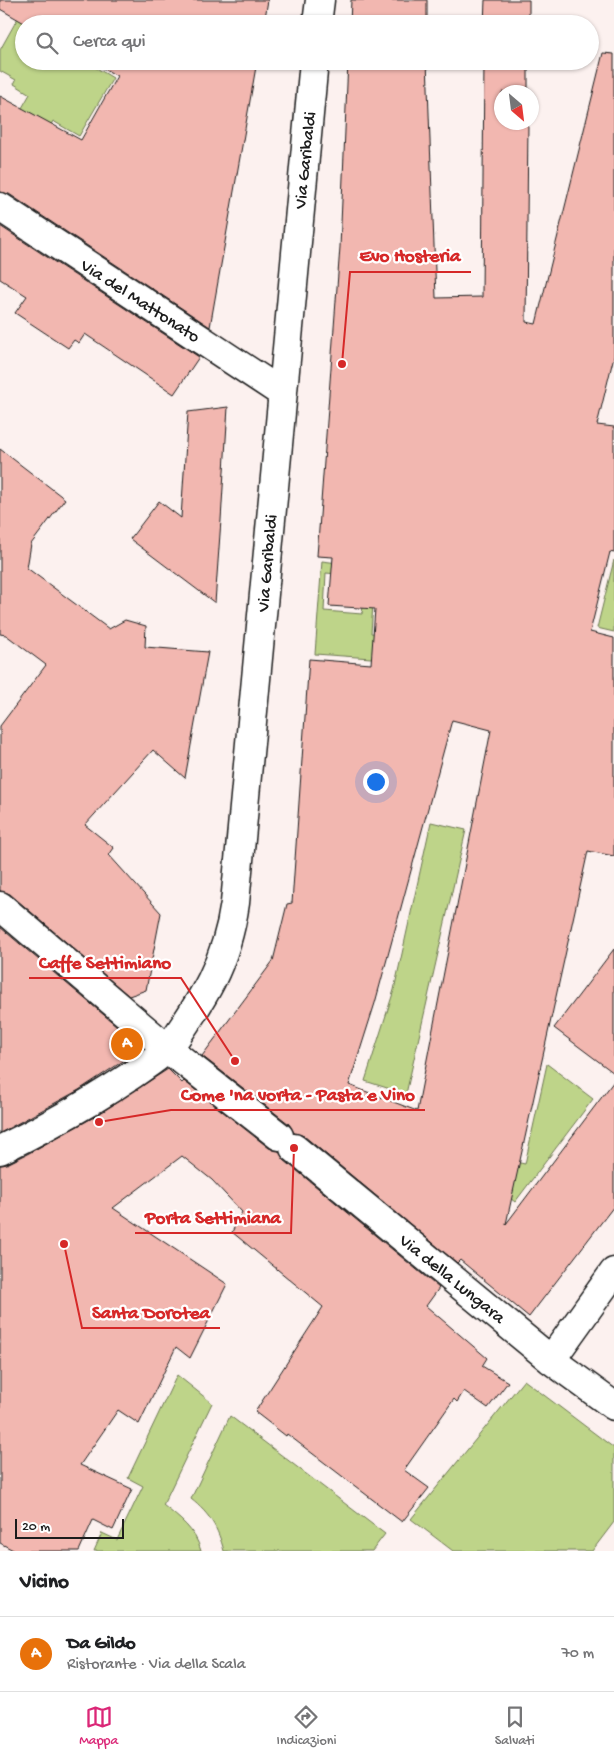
<!DOCTYPE html>
<html lang="it">
<head>
<meta charset="utf-8">
<style>
  body { margin:0; font-family:"Gochi Hand",sans-serif; background:#f2f2f2; color:#202124 }
  .compass { position:absolute; left:494px; top:85px; width:45px; height:45px; border-radius:50%; background:#fff; box-shadow:0 1px 4px #0004; rotate:152deg }
  .scale { position:absolute; left:15px; bottom:12px; width:109px; box-sizing:border-box; padding-left:5px; border:2px solid #1c1c1c; border-top:0; font-size:14px; line-height:18px; white-space:nowrap; color:#1c1c1c; -webkit-text-stroke:4px #fff; paint-order:stroke }
  .you { position:absolute; left:375px; top:781px; width:18px; height:18px; margin:-12px; border:4px solid #fff; border-radius:50%; background:#1a73e8; box-shadow:0 0 0 8px #1a73e833 }
  .badge { display:grid; place-items:center; width:32px; height:32px; border-radius:50%; background:#db2777; color:#fff; font-size:16px; font-weight:700 }
  .pin { position:absolute; translate:-50% -50%; border:2px solid #fff; box-shadow:0 1px 5px #0006 }
  .list { margin:0; padding:0; list-style:none }
  h2 { display:flex; justify-content:space-between; align-items:center; height:65px; margin:0; padding:0 20px; font-size:21px }
  h2 small { font-size:16px; font-weight:400; color:#757577 }
  .list li { display:grid; grid-template-columns:32px 1fr auto; gap:15px; align-items:center; box-sizing:border-box; height:75px; padding:0 20px; border-top:1px solid #e0e0e0 }
  .list b { display:block; font-size:19px; white-space:nowrap }
  .list p { margin:0; font-size:16px; white-space:nowrap; color:#757577 }
  .list em { font-size:16px; font-style:normal; color:#757577 }
  .icon { flex:none; width:28px; height:28px; fill:none; stroke:currentColor; stroke-width:2; stroke-linecap:round; stroke-linejoin:round }
  .map { position:relative; flex:none; width:614px; height:1551px; overflow:hidden }
  .search { position:absolute; background:#fff; box-shadow:0 1px 4px #0004; left:15px; right:15px; top:15px; height:55px; display:flex; align-items:center; gap:12px; box-sizing:border-box; padding:0 18px; border-radius:28px; color:#757577; font-size:19px }
  .sheet { height:140px; background:#fff }
  nav { display:flex; justify-content:space-around; align-items:center; box-sizing:border-box; height:70px; border-top:1px solid #e0e0e0; background:#fff; font-size:14px; color:#757577 }
  nav a { display:grid; justify-items:center; gap:2px }
  nav .on { color:#db2777 }
  .map>svg:first-child { display:block }
  .green { fill:#bed489; stroke:#6d7852 }
  .building { fill:#f2b7b0; stroke:#1c1c1c; fill-rule:evenodd }
  .lines { fill:none; stroke-linecap:round; stroke-linejoin:round }
  .minor-casing { stroke:#1c1c1c; stroke-width:31 }
  .tertiary-casing { stroke:#1c1c1c; stroke-width:31 }
  .minor { stroke:#fff; stroke-width:28 }
  .tertiary { stroke:#fff; stroke-width:28 }
  .labels { text-anchor:middle; stroke-width:4.5; stroke-linejoin:round; paint-order:stroke }
  .street-label { font-size:18px; fill:#1c1c1c; stroke:#fff }
  .leader { fill:none; stroke:#d62828; stroke-width:2 }
  .callout-dot { fill:#d62828; stroke:#fff; stroke-width:2 }
  .callout-label { font-size:19px; text-anchor:middle; font-weight:bold; fill:#d62828; stroke:#fff; stroke-width:4.5; stroke-linejoin:round; paint-order:stroke }
</style>
</head>
<body>
<div class="map">
<svg width="614" height="1551" viewBox="0 0 614 1551">
  <rect width="100%" height="100%" fill="#fcf1ef"/>
  <filter id="ink" filterUnits="userSpaceOnUse"><feTurbulence type="fractalNoise" baseFrequency=".02" numOctaves="2"/><feDisplacementMap in="SourceGraphic" scale="10" xChannelSelector="R" yChannelSelector="G"/><feConvolveMatrix kernelMatrix="1 2 1 2 8 2 1 2 1" color-interpolation-filters="sRGB"/></filter>
  <g filter="url(#ink)">
    <path class="green" d="M 28,0 L 70,24 L 24,24 L 24,61 L 85,61 L 113,78 L 79,136 L 53,121 L 47,132 L 18,115 L 30,94 L 14,84 L 16,80 L 0,71 L 0,50 Z
      M 614,560 L 614,632 L 597,628 Z
      M 322,561 L 338,563 L 337,574 L 326,573 L 324,611 L 362,614 L 363,604 L 373,604 L 371,633 L 415,636 L 413,661 L 315,654 Z
      M 431,822 L 466,830 L 406,1094 L 365,1081 L 394,990 Z
      M 547,1064 L 593,1099 L 515,1202 L 448,1148 L 525,1164 Z
      M 177,1375 L 212,1403 L 163,1505 C 180,1519 195,1529 201,1551 L 94,1551 L 102,1533 L 117,1540 L 143,1486 L 128,1478 Z
      M 524,1380 L 614,1448 L 614,1522 L 592,1551 L 453,1551 L 411,1519 Z
      M 230,1416 L 385,1534 L 372,1551 L 224,1551 C 218,1528 210,1514 191,1499 Z"/>
    <path class="building" d="M 0,0 L 268,0 L 264,24 L 26,24 L 0,9 Z
      M 351,0 L 427,0 L 427,24 L 350,24 Z
      M 485,0 L 529,0 L 529,24 L 484,24 Z
      M 603,53 L 614,54 L 614,356 L 597,425 L 614,427 L 614,553 L 610,552 L 590,632 L 614,638 L 614,856 L 588,851 L 506,1224 L 614,1081 L 614,1206 L 529,1317 L 460,1260 L 457,1263 L 304,1136 L 294,1133 L 289,1124 L 202,1056 L 273,961 L 287,904 L 292,903 L 309,659 L 371,664 L 375,609 L 329,606 L 333,557 L 317,556 L 340,247 L 348,61 L 427,61 L 436,298 L 482,297 L 484,61 L 528,61 L 528,92 L 502,92 L 502,122 L 528,122 L 526,322 L 536,324 ZM 452,720 L 491,730 L 417,1111 L 349,1085 L 375,1003 Z
      M 91,61 L 257,61 L 210,327 L 9,194 L 0,192 L 0,96 L 81,140 L 117,76 Z
      M 0,226 L 199,357 L 174,394 L 85,334 L 79,343 L 74,340 L 68,348 L 15,313 L 27,296 L 0,279 Z
      M 228,407 L 221,520 L 215,603 L 130,539 L 159,501 L 181,518 L 188,412 Z
      M 0,449 L 65,499 L 31,544 L 27,568 L 109,629 L 125,620 L 146,626 L 145,647 L 208,652 L 185,778 L 153,750 L 85,825 L 114,848 L 109,855 L 161,913 L 146,990 L 129,996 L 10,894 L 0,891 L 0,726 L 46,665 L 6,635 L 0,634 Z
      M 0,927 L 143,1048 L 79,1090 L 0,1133 Z
      M 614,949 L 614,1073 L 554,1028 Z
      M 168,1069 L 182,1083 L 184,1081 L 269,1148 L 279,1151 L 284,1160 L 439,1288 L 426,1306 L 487,1358 L 482,1366 L 508,1382 L 488,1408 L 464,1391 L 457,1402 L 454,1399 L 404,1470 L 429,1488 L 402,1522 L 287,1434 L 286,1436 L 255,1412 L 323,1307 L 232,1232 L 242,1212 L 212,1180 L 182,1156 L 113,1208 L 227,1284 L 190,1358 L 176,1347 L 139,1424 L 118,1410 L 80,1465 L 132,1489 L 113,1530 L 93,1520 L 79,1551 L 15,1551 L 0,1543 L 0,1165 L 7,1164 L 29,1153 L 94,1117 Z"/>
    <g class="lines">
      <defs>
        <path id="minor" d="M 0,207 L 282,393
          M 0,906 L 168,1049 L 279,1136
          M 294,1148 L 551,1360 L 614,1406
          M 0,1150 C 59,1121 116,1089 168,1049
          M 551,1360 L 614,1272"/>
        <path id="tertiary" d="M 317,24 L 320,0
          M 168,1049 C 203,999 226,965 235,903 L 314,61"/>
      </defs>
      <use href="#minor" class="minor-casing"/>
      <use href="#tertiary" class="tertiary-casing"/>
      <use href="#minor" class="minor"/>
      <use href="#tertiary" class="tertiary"/>
    </g>
  </g>
  <g class="labels">
    <g class="street-label">
      <text transform="translate(304 160) rotate(-84)" y="6">Via Garibaldi</text>
      <text transform="translate(141 300) rotate(33)" y="6">Via del Mattonato</text>
      <text transform="translate(266 563) rotate(-85)" y="6">Via Garibaldi</text>
      <text transform="translate(453 1278) rotate(39)" y="6">Via della Lungara</text>
    </g>
  </g>
  <path class="leader" d="M342 364L350 272H471M235 1061L181 978H29M99 1122L171 1110H425M294 1148L291 1233H135M64 1244L82 1328H220"/>
  <g class="callout-dot">
    <circle cx="342" cy="364" r="5"/>
    <circle cx="235" cy="1061" r="5"/>
    <circle cx="99" cy="1122" r="5"/>
    <circle cx="294" cy="1148" r="5"/>
    <circle cx="64" cy="1244" r="5"/>
  </g>
  <g class="callout-label">
    <text x="410" y="261">Evo Hosteria</text>
    <text x="105" y="968">Caffe Settimiano</text>
    <text x="298" y="1100">Come 'na vorta - Pasta e Vino</text>
    <text x="213" y="1223">Porta Settimiana</text>
    <text x="151" y="1318">Santa Dorotea</text>
  </g>
</svg>
<svg class="compass" viewBox="-18 -18 36 36"><path d="M0-13l5 13h-10z" fill="#e53935"/><path d="M0 13l5-13h-10z" fill="#757577"/></svg>
<div class="scale">20 m</div>
<div class="you"></div>
<div class="pin badge" style="left:127px;top:1044px;background:#e8710a">A</div>
<div class="search"><svg class="icon" aria-label="search" viewBox="0 0 24 24"><circle cx="10" cy="10" r="6"/><path d="M15 15l6 6"/></svg>Cerca qui</div>
</div>
<section class="sheet">
<h2>Vicino<small></small></h2>
<ul class="list">
<li><span class="badge" style="background:#e8710a">A</span><div><b>Da Gildo</b><p>Ristorante · Via della Scala</p></div><em>70 m</em></li>
</ul>
</section>
<nav>
<a class="on"><svg class="icon" aria-label="map" viewBox="0 0 24 24"><path d="M3 6l6-2 6 2 6-2v14l-6 2-6-2-6 2zM9 4v14M15 6v14"/></svg>Mappa</a>
<a><svg class="icon" aria-label="directions" viewBox="0 0 24 24"><path d="M12 3l9 9-9 9-9-9zM9 14v-3h6M13 9l2 2-2 2"/></svg>Indicazioni</a>
<a><svg class="icon" aria-label="saved" viewBox="0 0 24 24"><path d="M7 4h10v16l-5-4-5 4z"/></svg>Salvati</a>
</nav>
</body>
</html>
